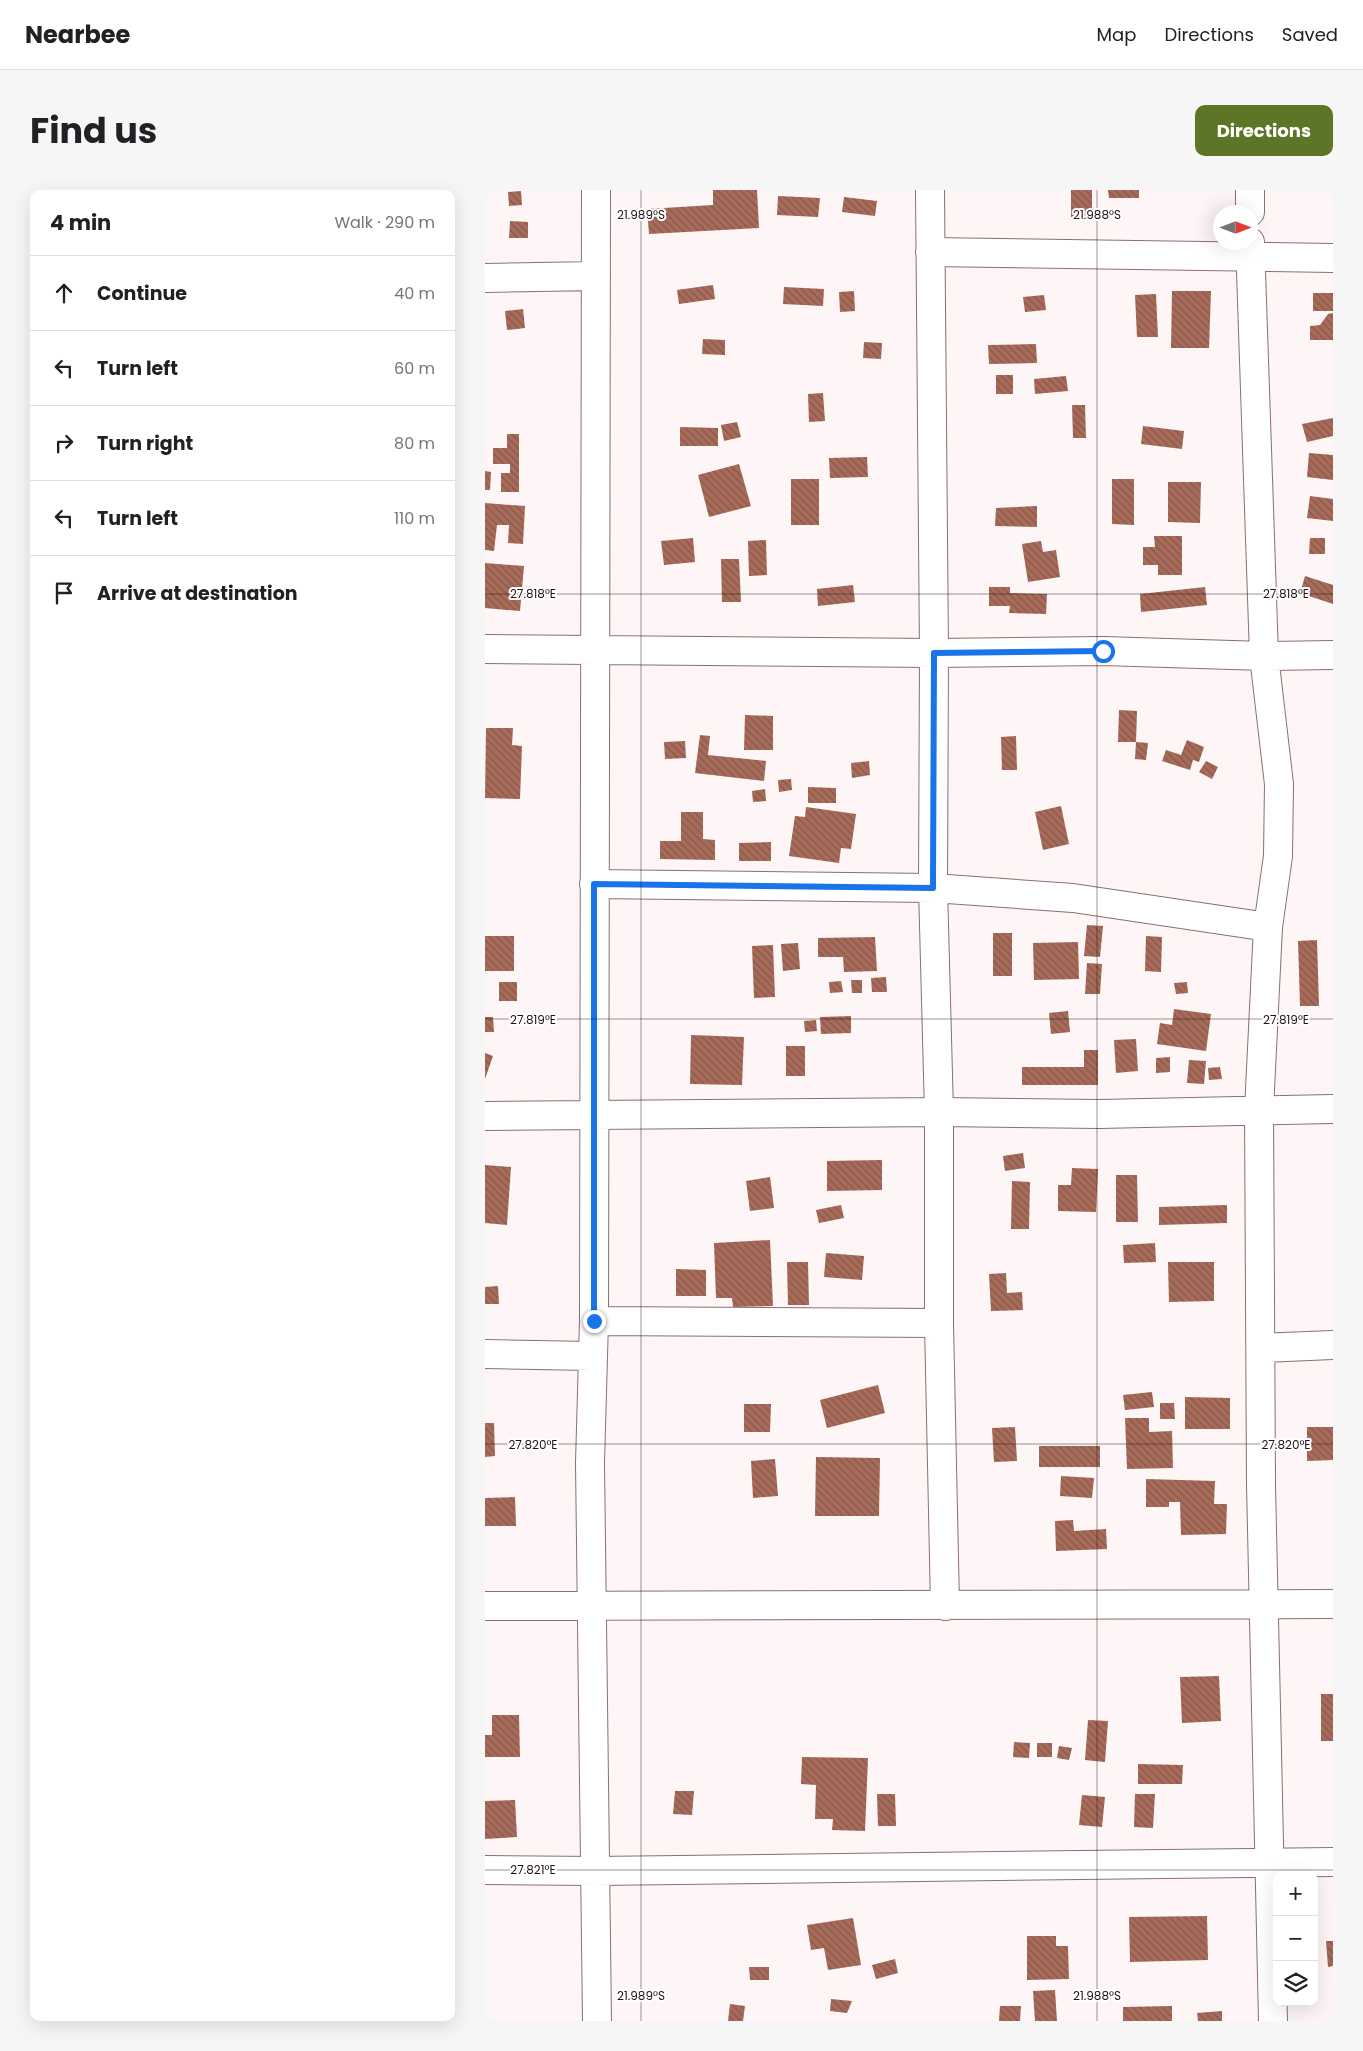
<!DOCTYPE html>
<html lang="en">
<head>
<meta charset="utf-8">
<style>
  body { margin:0; font-family:Poppins,sans-serif; background:#f6f6f6; color:#202124 }
  .controls { position:absolute; right:15px; bottom:15px; display:grid; overflow:hidden; border-radius:10px; box-shadow:0 5px 20px #0002 }
  .controls button { width:45px; height:45px; display:grid; place-items:center; padding:0; border:0; border-bottom:1px solid #e0e0e0; background:#fff; color:#202124; font:25px sans-serif }
  .compass { position:absolute; left:728px; top:15px; width:45px; height:45px; border-radius:50%; background:#fff; box-shadow:0 5px 20px #0002; rotate:90deg }
  .stop { position:absolute; width:15px; height:15px; margin:-11px; border:4px solid #1a73e8; border-radius:50%; background:#fff }
  .stop.end { background:#1a73e8; border-color:#fff; box-shadow:0 1px 5px #0008 }
  .list { margin:0; padding:0; list-style:none }
  h2 { display:flex; justify-content:space-between; align-items:center; height:65px; margin:0; padding:0 20px; font-size:21px }
  h2 small { font-size:16px; font-weight:400; color:#757577 }
  .list li { display:grid; grid-template-columns:32px 1fr auto; gap:15px; align-items:center; box-sizing:border-box; height:75px; padding:0 20px; border-top:1px solid #e0e0e0 }
  .list b { display:block; font-size:19px; white-space:nowrap }
  .list em { font-size:16px; font-style:normal; color:#757577 }
  .icon { flex:none; width:28px; height:28px; fill:none; stroke:currentColor; stroke-width:2; stroke-linecap:round; stroke-linejoin:round }
  .map { position:relative; flex:none; width:848px; height:1831px; overflow:hidden; border-radius:10px }
  header { display:flex; align-items:center; gap:30px; box-sizing:border-box; height:70px; padding:0 25px; background:#fff; border-bottom:1px solid #e0e0e0 }
  header strong { font-size:24px }
  nav { display:flex; gap:28px; margin-inline-start:auto; font-size:18px }
  .intro { display:flex; align-items:center; justify-content:space-between; box-sizing:border-box; height:120px; padding:0 30px }
  h1 { margin:0; font-size:35px }
  .button { padding:12px 22px; border-radius:10px; background:#5d7527; color:#fff; font-size:18px; font-weight:700 }
  main { display:flex; gap:30px; padding:0 30px }
  aside { flex:1; background:#fff; border-radius:10px; box-shadow:0 5px 20px #0002 }
  .map>svg:first-child { display:block }
  .building { fill:url(#building-back-hatch) }
  .lines { fill:none; stroke-linecap:round; stroke-linejoin:round }
  .minor-casing { stroke:#8d6e70; stroke-width:30 }
  .minor { stroke:#fff; stroke-width:28 }
  .route { stroke:#1a73e8; stroke-width:6 }
  .ticks { fill:none; stroke:#1f1414; stroke-width:1; stroke-opacity:0.45 }
  .ticks-label { font-size:12px; text-anchor:middle; fill:#1f1414; stroke:#fff; stroke-width:4; stroke-linejoin:round; paint-order:stroke }
</style>
</head>
<body>
<header>
<strong>Nearbee</strong>
<nav><a>Map</a><a>Directions</a><a>Saved</a></nav>
</header>
<div class="intro"><h1>Find us</h1><a class="button">Directions</a></div>
<main>
<aside>
<h2>4 min<small>Walk · 290 m</small></h2>
<ul class="list">
<li><svg class="icon" aria-label="ahead" viewBox="0 0 24 24"><path d="M12 20V5M6 11l6-6 6 6"/></svg><div><b>Continue</b></div><em>40 m</em></li>
<li><svg class="icon" aria-label="left" viewBox="0 0 24 24"><path d="M17 20v-9H6M10 6l-5 5 5 5"/></svg><div><b>Turn left</b></div><em>60 m</em></li>
<li><svg class="icon" aria-label="right" viewBox="0 0 24 24"><path d="M7 20v-9h11M14 6l5 5-5 5"/></svg><div><b>Turn right</b></div><em>80 m</em></li>
<li><svg class="icon" aria-label="left" viewBox="0 0 24 24"><path d="M17 20v-9H6M10 6l-5 5 5 5"/></svg><div><b>Turn left</b></div><em>110 m</em></li>
<li><svg class="icon" aria-label="arrive" viewBox="0 0 24 24"><path d="M6 21V4h12l-3 4 3 4H6"/></svg><div><b>Arrive at destination</b></div></li>
</ul>
</aside>
<div class="map">
<svg width="848" height="1831" viewBox="0 0 848 1831">
  <defs>
    <pattern id="building-back-hatch" width="6" height="6" patternUnits="userSpaceOnUse" patternTransform="scale(1.25)"><rect width="6" height="6" fill="#a76b5a"/><path d="M-1 5l2 2M0 0l6 6M5-1l2 2" fill="none" stroke="#875749"/></pattern>
  </defs>
  <rect width="100%" height="100%" fill="#fdf5f6"/>
  <path class="building" d="M 228,0 L 272,0 L 274,38 L 164,44 L 162,19 L 228,15 Z
    M 586,0 L 607,0 L 607,28 L 586,27 Z
    M 623,0 L 654,0 L 654,8 L 624,8 Z
    M 36,1 L 37,15 L 24,16 L 23,2 Z
    M 293,6 L 335,8 L 333,27 L 292,25 Z
    M 359,7 L 392,11 L 390,26 L 357,22 Z
    M 25,31 L 43,32 L 43,48 L 24,48 Z
    M 228,95 L 230,109 L 194,114 L 192,100 Z
    M 299,97 L 339,99 L 338,116 L 298,114 Z
    M 369,101 L 370,121 L 355,122 L 354,102 Z
    M 687,101 L 726,101 L 724,158 L 686,158 Z
    M 828,103 L 848,103 L 848,121 L 828,121 Z
    M 671,104 L 673,147 L 652,147 L 650,105 Z
    M 559,105 L 561,120 L 540,122 L 538,107 Z
    M 38,119 L 40,138 L 22,140 L 20,121 Z
    M 848,123 L 848,150 L 825,150 L 825,136 L 835,135 L 843,124 Z
    M 218,149 L 240,150 L 240,165 L 217,164 Z
    M 379,152 L 397,153 L 396,169 L 378,168 Z
    M 551,154 L 552,173 L 504,174 L 503,155 Z
    M 511,185 L 528,185 L 528,204 L 511,204 Z
    M 581,186 L 583,201 L 550,204 L 549,189 Z
    M 338,203 L 340,231 L 324,232 L 323,204 Z
    M 587,215 L 600,215 L 601,248 L 588,248 Z
    M 848,228 L 848,246 L 822,252 L 817,234 Z
    M 252,232 L 256,247 L 239,251 L 236,235 Z
    M 658,236 L 699,241 L 697,259 L 656,254 Z
    M 195,237 L 233,238 L 233,256 L 195,256 Z
    M 22,244 L 34,244 L 34,302 L 16,302 L 16,283 L 25,283 L 25,274 L 8,274 L 8,258 L 22,258 Z
    M 824,263 L 848,265 L 848,290 L 822,287 Z
    M 382,267 L 383,287 L 345,288 L 344,268 Z
    M 254,274 L 266,316 L 224,327 L 213,285 Z
    M 0,281 L 6,282 L 5,300 L 0,300 Z
    M 306,289 L 334,289 L 334,335 L 306,335 Z
    M 627,289 L 649,289 L 649,335 L 627,334 Z
    M 683,292 L 716,292 L 715,333 L 683,332 Z
    M 825,306 L 848,309 L 848,331 L 822,328 Z
    M 0,313 L 40,316 L 38,354 L 23,353 L 24,335 L 12,335 L 9,361 L 0,360 Z
    M 552,316 L 552,337 L 510,336 L 511,318 Z
    M 669,346 L 697,346 L 697,385 L 673,385 L 673,375 L 658,375 L 658,357 L 670,357 Z
    M 208,348 L 210,372 L 179,375 L 176,351 Z
    M 825,348 L 840,348 L 840,364 L 824,364 Z
    M 281,350 L 282,385 L 264,386 L 263,351 Z
    M 556,351 L 558,362 L 571,360 L 575,387 L 543,392 L 537,354 Z
    M 236,369 L 254,369 L 256,412 L 237,412 Z
    M 0,373 L 39,376 L 35,421 L 0,418 Z
    M 820,386 L 848,395 L 848,414 L 815,403 Z
    M 368,395 L 370,412 L 333,416 L 332,399 Z
    M 504,397 L 525,397 L 525,403 L 562,404 L 561,424 L 524,423 L 525,416 L 504,416 Z
    M 720,397 L 722,415 L 656,422 L 655,404 Z
    M 634,520 L 652,521 L 651,552 L 633,552 Z
    M 260,525 L 288,526 L 288,560 L 259,560 Z
    M 1,538 L 28,538 L 27,555 L 37,556 L 35,609 L 0,608 Z
    M 215,545 L 225,546 L 223,565 L 281,571 L 279,591 L 210,583 Z
    M 531,546 L 532,580 L 517,580 L 516,547 Z
    M 702,550 L 719,557 L 714,572 L 708,570 L 705,580 L 677,571 L 681,560 L 696,565 Z
    M 200,551 L 201,568 L 180,569 L 179,552 Z
    M 651,552 L 663,553 L 661,570 L 650,569 Z
    M 384,571 L 385,585 L 367,588 L 366,573 Z
    M 721,571 L 733,577 L 727,589 L 714,582 Z
    M 306,589 L 307,600 L 294,602 L 293,590 Z
    M 323,597 L 351,598 L 351,613 L 323,613 Z
    M 280,599 L 281,611 L 268,612 L 267,601 Z
    M 576,616 L 584,654 L 558,660 L 550,622 Z
    M 321,617 L 371,624 L 366,659 L 356,658 L 354,673 L 304,666 L 310,626 L 320,627 Z
    M 196,622 L 218,622 L 218,649 L 230,650 L 230,670 L 175,669 L 175,651 L 196,651 Z
    M 286,652 L 286,671 L 254,671 L 254,653 Z
    M 602,735 L 618,736 L 615,767 L 599,766 Z
    M 508,743 L 527,743 L 527,786 L 508,786 Z
    M 0,746 L 29,746 L 29,781 L 0,781 Z
    M 661,746 L 677,747 L 676,782 L 660,781 Z
    M 390,747 L 392,781 L 359,782 L 358,767 L 333,767 L 333,748 Z
    M 832,750 L 834,816 L 815,816 L 813,751 Z
    M 593,752 L 594,789 L 549,790 L 548,753 Z
    M 313,753 L 315,779 L 298,781 L 296,754 Z
    M 288,755 L 290,807 L 269,808 L 267,756 Z
    M 602,773 L 617,774 L 615,804 L 600,804 Z
    M 401,787 L 402,802 L 387,802 L 386,788 Z
    M 366,790 L 377,790 L 377,803 L 367,803 Z
    M 356,791 L 358,802 L 345,803 L 344,792 Z
    M 14,792 L 32,792 L 32,811 L 14,811 Z
    M 702,792 L 703,803 L 691,804 L 689,793 Z
    M 689,819 L 726,824 L 721,861 L 672,854 L 675,833 L 687,835 Z
    M 583,821 L 585,842 L 566,844 L 564,823 Z
    M 366,826 L 366,843 L 336,844 L 335,827 Z
    M 0,827 L 8,827 L 9,842 L 0,842 Z
    M 331,830 L 332,841 L 320,842 L 319,831 Z
    M 206,845 L 259,847 L 257,895 L 205,894 Z
    M 651,849 L 653,881 L 631,883 L 629,850 Z
    M 301,856 L 320,856 L 320,886 L 301,886 Z
    M 599,860 L 613,860 L 613,895 L 537,895 L 537,877 L 599,877 Z
    M 0,863 L 8,866 L 0,889 Z
    M 685,867 L 685,882 L 671,883 L 671,868 Z
    M 704,870 L 721,871 L 719,894 L 702,893 Z
    M 735,877 L 737,889 L 724,890 L 723,878 Z
    M 538,963 L 540,978 L 520,981 L 518,966 Z
    M 397,970 L 397,1000 L 342,1001 L 342,971 Z
    M 0,975 L 26,977 L 22,1035 L 0,1033 Z
    M 587,978 L 613,979 L 611,1022 L 573,1021 L 573,995 L 586,995 Z
    M 631,985 L 652,985 L 653,1032 L 631,1032 Z
    M 285,987 L 289,1018 L 265,1021 L 261,991 Z
    M 527,991 L 545,992 L 544,1039 L 526,1039 Z
    M 356,1015 L 359,1028 L 334,1033 L 331,1020 Z
    M 742,1015 L 742,1033 L 674,1035 L 674,1017 Z
    M 285,1050 L 288,1116 L 248,1117 L 247,1108 L 231,1108 L 229,1053 Z
    M 670,1053 L 671,1072 L 639,1073 L 638,1055 Z
    M 341,1063 L 379,1066 L 377,1090 L 339,1087 Z
    M 302,1072 L 323,1072 L 324,1115 L 303,1115 Z
    M 683,1072 L 729,1072 L 729,1111 L 684,1112 Z
    M 191,1079 L 221,1080 L 221,1106 L 191,1106 Z
    M 521,1083 L 522,1103 L 537,1102 L 538,1120 L 506,1121 L 504,1084 Z
    M 13,1096 L 14,1114 L 0,1114 L 0,1097 Z
    M 393,1195 L 400,1223 L 342,1238 L 335,1210 Z
    M 667,1202 L 669,1217 L 640,1220 L 638,1205 Z
    M 700,1207 L 745,1208 L 745,1239 L 700,1239 Z
    M 675,1213 L 689,1213 L 690,1229 L 675,1229 Z
    M 259,1214 L 286,1214 L 285,1242 L 259,1242 Z
    M 640,1228 L 664,1228 L 664,1242 L 687,1241 L 688,1278 L 642,1279 Z
    M 0,1233 L 9,1233 L 10,1266 L 0,1267 Z
    M 530,1237 L 532,1271 L 509,1272 L 507,1238 Z
    M 822,1237 L 848,1237 L 848,1270 L 822,1271 Z
    M 554,1256 L 615,1256 L 615,1277 L 554,1277 Z
    M 331,1267 L 395,1268 L 394,1326 L 330,1326 Z
    M 290,1269 L 293,1306 L 268,1308 L 266,1271 Z
    M 576,1286 L 609,1288 L 607,1308 L 575,1306 Z
    M 661,1289 L 730,1291 L 729,1314 L 742,1314 L 741,1344 L 696,1345 L 695,1312 L 684,1312 L 684,1317 L 661,1317 Z
    M 30,1307 L 31,1336 L 0,1336 L 0,1308 Z
    M 588,1330 L 589,1341 L 621,1339 L 622,1359 L 571,1361 L 570,1331 Z
    M 734,1486 L 736,1531 L 697,1533 L 695,1487 Z
    M 836,1504 L 848,1504 L 848,1551 L 836,1551 Z
    M 7,1525 L 34,1525 L 35,1567 L 0,1567 L 0,1545 L 7,1545 Z
    M 603,1530 L 623,1531 L 620,1572 L 600,1570 Z
    M 529,1552 L 545,1553 L 544,1568 L 528,1567 Z
    M 552,1553 L 567,1553 L 567,1567 L 552,1567 Z
    M 574,1556 L 587,1558 L 584,1570 L 572,1568 Z
    M 317,1567 L 383,1568 L 380,1641 L 347,1640 L 348,1629 L 330,1629 L 331,1595 L 316,1594 Z
    M 653,1574 L 698,1575 L 697,1594 L 653,1594 Z
    M 190,1601 L 209,1601 L 207,1625 L 188,1624 Z
    M 392,1604 L 410,1604 L 411,1636 L 393,1636 Z
    M 650,1604 L 670,1604 L 668,1638 L 649,1637 Z
    M 597,1605 L 620,1607 L 617,1637 L 594,1635 Z
    M 30,1610 L 32,1647 L 0,1649 L 0,1611 Z
    M 722,1726 L 723,1770 L 645,1772 L 644,1727 Z
    M 368,1728 L 376,1775 L 343,1780 L 339,1758 L 326,1760 L 322,1735 Z
    M 542,1746 L 571,1746 L 571,1756 L 583,1756 L 584,1789 L 542,1790 Z
    M 841,1751 L 848,1751 L 848,1776 L 843,1777 Z
    M 410,1769 L 413,1783 L 391,1789 L 387,1775 Z
    M 264,1777 L 284,1777 L 284,1790 L 265,1790 Z
    M 570,1800 L 572,1831 L 550,1831 L 548,1801 Z
    M 346,1809 L 367,1811 L 362,1823 L 345,1821 Z
    M 245,1814 L 260,1816 L 258,1831 L 243,1831 Z
    M 515,1816 L 536,1816 L 535,1831 L 514,1831 Z
    M 687,1816 L 687,1831 L 638,1831 L 638,1817 Z
    M 737,1821 L 737,1831 L 713,1831 L 712,1823 Z"/>
  <g class="lines">
    <defs>
      <path id="minor" d="M 111,0 L 109,1131 L 105,1273 L 112,1831
        M 445,0 L 449,463 L 448,698 L 454,922 L 454,1133 L 460,1416
        M 765,0 L 765,22
        M 765,52 L 779,466 L 794,594 L 793,666 L 783,737 L 774,920 L 776,1294 L 788,1831
        M 445,62 L 848,68
        M 0,88 L 111,86
        M 0,459 L 449,463 L 618,461 L 779,466 L 848,465
        M 109,694 L 448,698 L 588,708 L 783,737
        M 0,926 L 454,922 L 614,924 L 848,919
        M 109,1131 L 454,1133
        M 776,1158 L 848,1155
        M 0,1164 L 106,1166
        M 0,1416 L 848,1414
        M 0,1680 L 110,1681 L 848,1672"/>
    </defs>
    <use href="#minor" class="minor-casing"/>
    <use href="#minor" class="minor"/>
  </g>
  <g class="lines">
    <path class="route" d="M 109,1131 L 109,694 L 448,698 L 449,463 L 618,461"/>
  </g>
  <path class="ticks" d="M 156,0 L 156,1831M 612,0 L 612,1831M 0,404 L 848,404M 0,829 L 848,829M 0,1254 L 848,1254M 0,1680 L 848,1680"/>
  <g class="ticks-label">
    <text x="156" y="29">21.989°S</text>
    <text x="612" y="29">21.988°S</text>
    <text x="48" y="408">27.818°E</text>
    <text x="801" y="408">27.818°E</text>
    <text x="801" y="834">27.819°E</text>
    <text x="48" y="834">27.819°E</text>
    <text x="48" y="1259">27.820°E</text>
    <text x="801" y="1259">27.820°E</text>
    <text x="48" y="1684">27.821°E</text>
    <text x="156" y="1810">21.989°S</text>
    <text x="612" y="1810">21.988°S</text>
  </g>
</svg>
<div class="controls">
<button>+</button>
<button>−</button>
<button><svg class="icon" aria-label="layers" viewBox="0 0 24 24"><path d="M12 4l9 5-9 5-9-5zM3 14l9 5 9-5"/></svg></button>
</div>
<svg class="compass" viewBox="-18 -18 36 36"><path d="M0-13l5 13h-10z" fill="#e53935"/><path d="M0 13l5-13h-10z" fill="#757577"/></svg>
<div class="stop" style="left:618px;top:461px"></div>
<div class="stop end" style="left:109px;top:1131px"></div>
</div>
</main>
</body>
</html>
